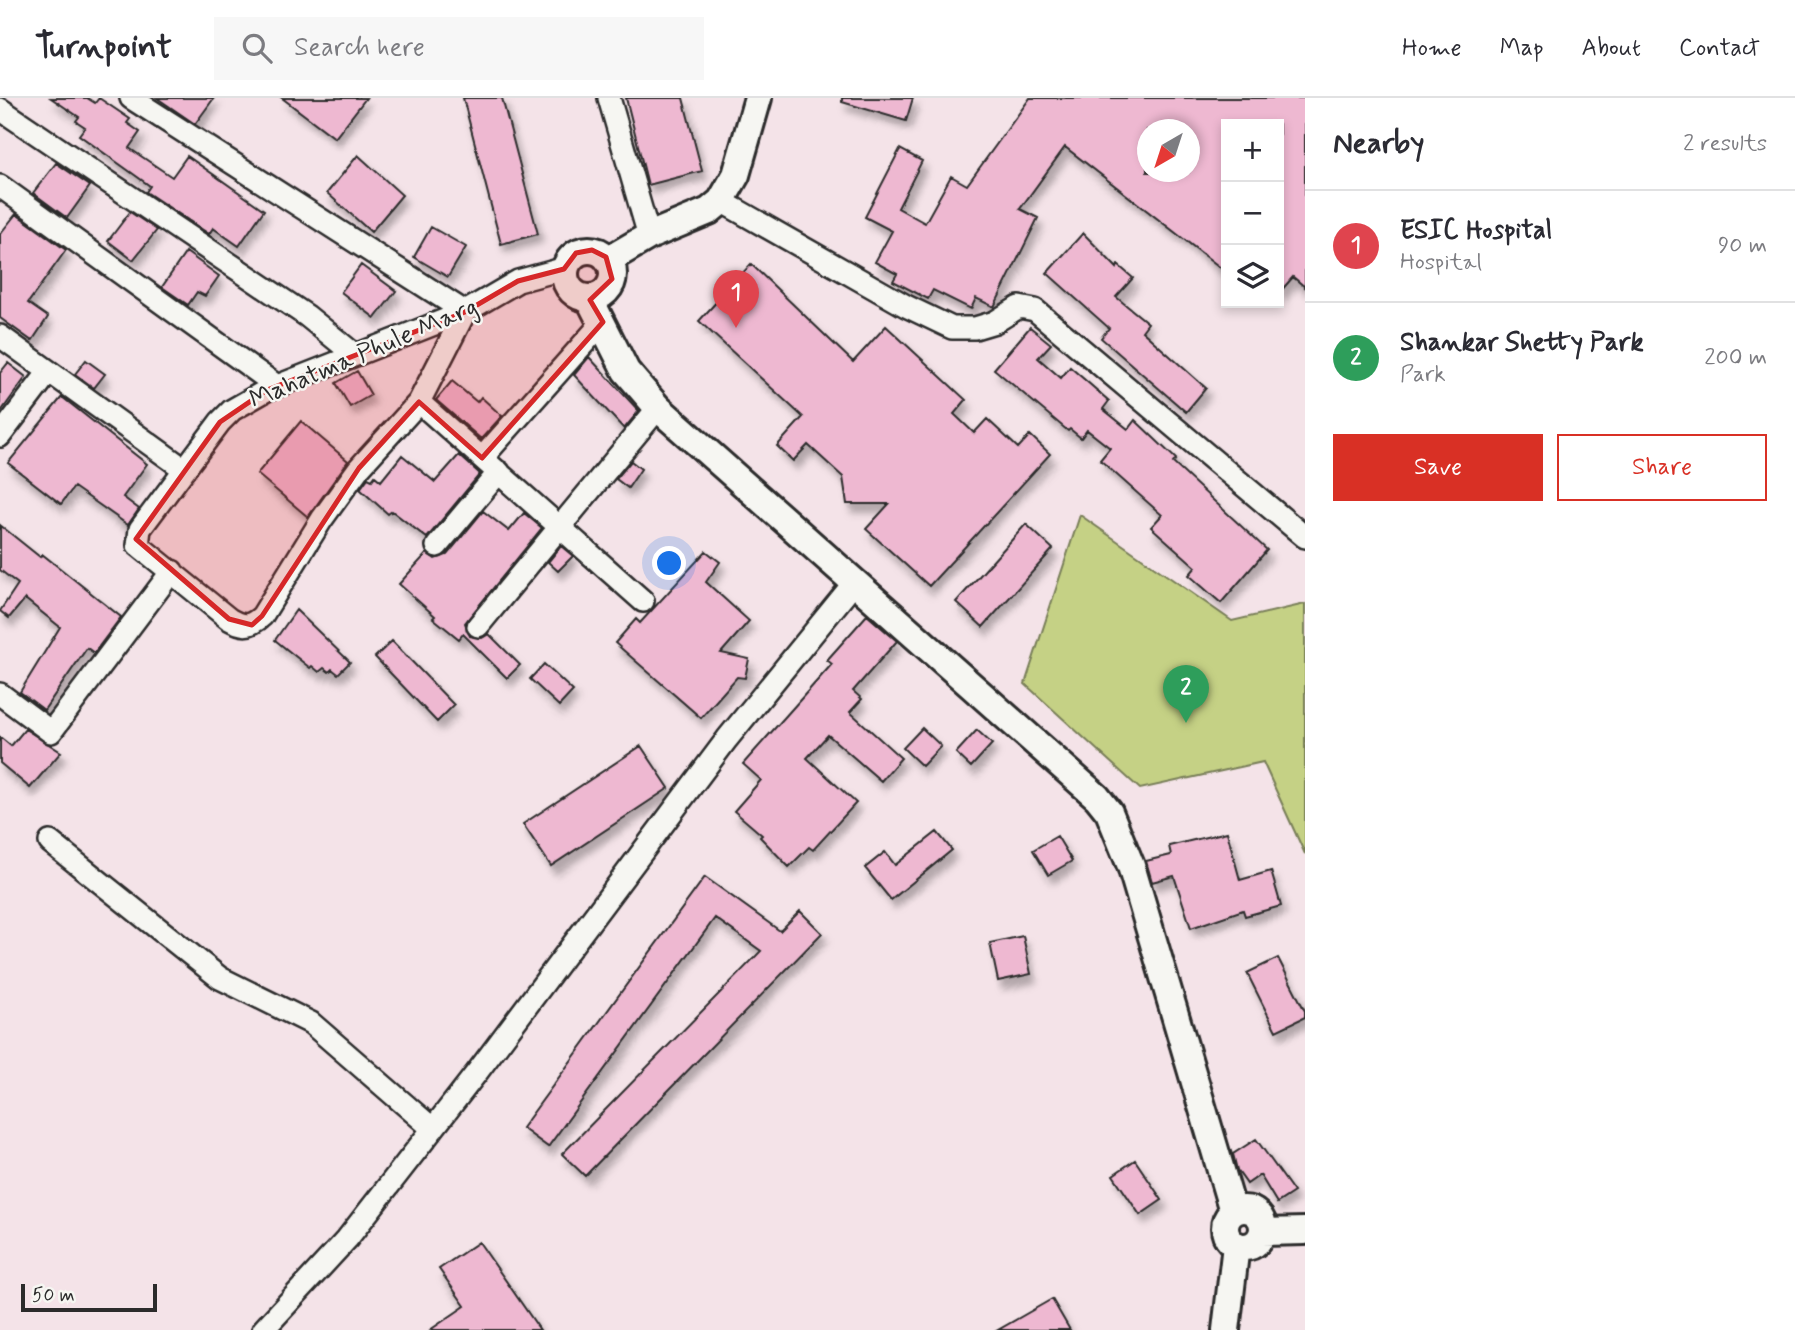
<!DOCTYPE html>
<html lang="en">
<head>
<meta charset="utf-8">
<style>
  body { margin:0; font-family:Mynerve,sans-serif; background:#f7f7f7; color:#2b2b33 }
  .controls { position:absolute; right:21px; top:21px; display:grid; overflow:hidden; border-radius:0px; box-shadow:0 4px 10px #0003 }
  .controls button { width:63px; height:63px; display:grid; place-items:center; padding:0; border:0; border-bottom:2px solid #e1e1e2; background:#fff; color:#2b2b33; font:35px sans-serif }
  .compass { position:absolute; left:1137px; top:21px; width:63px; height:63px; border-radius:50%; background:#fff; box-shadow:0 4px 10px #0003; rotate:219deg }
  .scale { position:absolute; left:21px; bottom:18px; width:136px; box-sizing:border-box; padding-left:7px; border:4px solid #2b2b2b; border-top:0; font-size:19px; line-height:24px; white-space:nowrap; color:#2b2b2b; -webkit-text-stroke:5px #f6f6f2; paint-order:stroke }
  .you { position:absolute; left:670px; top:466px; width:24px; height:24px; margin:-18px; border:5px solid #fff; border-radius:50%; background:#1a73e8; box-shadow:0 0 0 10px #1a73e833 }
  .badge { display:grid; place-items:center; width:46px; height:46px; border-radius:50%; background:#d93025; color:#fff; font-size:23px; font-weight:700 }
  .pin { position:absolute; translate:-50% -58px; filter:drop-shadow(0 2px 4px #0008) }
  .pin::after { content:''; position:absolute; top:37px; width:24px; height:21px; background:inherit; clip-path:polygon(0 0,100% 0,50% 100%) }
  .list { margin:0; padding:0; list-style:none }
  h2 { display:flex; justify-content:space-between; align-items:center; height:91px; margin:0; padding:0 28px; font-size:30px }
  h2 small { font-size:23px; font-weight:400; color:#7c7c81 }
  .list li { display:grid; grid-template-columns:46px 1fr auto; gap:21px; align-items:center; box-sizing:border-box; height:112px; padding:0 28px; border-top:2px solid #e1e1e2 }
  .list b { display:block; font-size:26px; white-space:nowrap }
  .list p { margin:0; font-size:23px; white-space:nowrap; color:#7c7c81 }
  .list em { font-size:23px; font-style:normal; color:#7c7c81 }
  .actions { display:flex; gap:14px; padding:21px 28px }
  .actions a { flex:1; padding:16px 0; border:2px solid #d93025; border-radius:0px; text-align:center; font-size:24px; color:#d93025 }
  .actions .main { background:#d93025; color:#fff }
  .icon { flex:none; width:38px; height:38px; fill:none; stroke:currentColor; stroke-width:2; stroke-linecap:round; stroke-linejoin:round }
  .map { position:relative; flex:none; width:1305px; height:1232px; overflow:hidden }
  header { display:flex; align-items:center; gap:42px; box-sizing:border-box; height:98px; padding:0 35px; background:#fff; border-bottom:2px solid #e1e1e2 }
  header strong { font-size:33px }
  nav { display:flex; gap:38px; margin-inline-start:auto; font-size:24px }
  .search { width:490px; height:63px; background:#f7f7f7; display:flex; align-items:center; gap:18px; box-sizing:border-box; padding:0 24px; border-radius:0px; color:#7c7c81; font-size:26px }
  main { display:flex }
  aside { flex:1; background:#fff }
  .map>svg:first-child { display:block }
  .green { fill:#c5d185; stroke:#787e58; stroke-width:2 }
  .building { fill:#eeb8d1; stroke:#2b2b2b; stroke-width:2; fill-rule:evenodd; filter:url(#shadow) }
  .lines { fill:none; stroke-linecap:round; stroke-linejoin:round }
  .minor-casing { stroke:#2b2b2b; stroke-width:26 }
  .tertiary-casing { stroke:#2b2b2b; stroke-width:32 }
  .minor { stroke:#f6f6f2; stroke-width:21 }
  .tertiary { stroke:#f6f6f2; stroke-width:26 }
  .marked { fill:#d62828; fill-opacity:0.2; stroke:#d62828; stroke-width:5; stroke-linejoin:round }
  .labels { text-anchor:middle; stroke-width:5; stroke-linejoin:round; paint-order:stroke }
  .street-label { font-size:26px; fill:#2b2b2b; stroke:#f6f6f2 }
</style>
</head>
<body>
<header>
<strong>Turnpoint</strong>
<div class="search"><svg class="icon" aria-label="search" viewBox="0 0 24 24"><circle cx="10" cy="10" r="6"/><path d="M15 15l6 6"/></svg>Search here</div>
<nav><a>Home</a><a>Map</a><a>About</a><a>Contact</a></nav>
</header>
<main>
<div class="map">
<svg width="1305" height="1232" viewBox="0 0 1305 1232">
  <defs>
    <filter id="shadow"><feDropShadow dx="4.5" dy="8" stdDeviation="3.5" flood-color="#0004"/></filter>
  </defs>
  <rect width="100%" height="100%" fill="#f4e3e8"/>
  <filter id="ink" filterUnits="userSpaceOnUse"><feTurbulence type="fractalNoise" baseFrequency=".0143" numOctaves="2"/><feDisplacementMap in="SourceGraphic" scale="14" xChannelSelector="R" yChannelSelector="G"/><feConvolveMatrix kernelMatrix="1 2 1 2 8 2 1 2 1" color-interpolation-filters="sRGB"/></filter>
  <g filter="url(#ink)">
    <path class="green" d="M 1080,417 L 1232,523 L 1305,506 L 1305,756 L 1263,664 L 1140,691 L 1025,586 Z"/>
    <path class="building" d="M 51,0 L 87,0 L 95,5 L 99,0 L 130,21 L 127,25 L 140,34 L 129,50 L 172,79 L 187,58 L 264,112 L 239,148 L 213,130 L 209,136 L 146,94 L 150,88 L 79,37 L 85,29 L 76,23 L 79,19 Z
      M 157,0 L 214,0 L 195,26 Z
      M 282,0 L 366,0 L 335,40 Z
      M 463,0 L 502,0 L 538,136 L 501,146 Z
      M 626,0 L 683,0 L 702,73 L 648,87 Z
      M 842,0 L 913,0 L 906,23 L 842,4 Z
      M 1030,0 L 1305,0 L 1305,189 L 1293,179 L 1279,195 L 1279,26 L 1226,26 L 1226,174 L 1065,49 L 1020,111 L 1038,120 L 994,209 L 976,200 L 971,211 L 933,192 L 928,201 L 893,183 L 897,176 L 875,164 L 892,133 L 865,119 L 900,51 L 922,63 L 898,110 L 925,125 L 951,78 L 967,87 ZM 1147,32 L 1189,32 L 1189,74 L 1147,74 Z
      M 358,57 L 402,97 L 371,134 L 327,95 Z
      M 56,65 L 90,88 L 67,120 L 33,95 Z
      M 130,114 L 157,132 L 133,162 L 108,143 Z
      M 16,116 L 66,152 L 28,205 L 48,219 L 32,243 L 0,220 L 0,136 Z
      M 431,129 L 466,149 L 448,179 L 414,159 Z
      M 1083,135 L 1117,170 L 1118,167 L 1133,180 L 1116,199 L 1148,225 L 1142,233 L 1206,290 L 1186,314 L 1101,240 L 1109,230 L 1047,175 Z
      M 186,154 L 219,178 L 205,198 L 197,194 L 188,207 L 162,189 Z
      M 751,166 L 853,264 L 886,228 L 966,302 L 954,316 L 974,335 L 987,321 L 1018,350 L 1030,337 L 1050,356 L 929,488 L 866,431 L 889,406 L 847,406 L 843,379 L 808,347 L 793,363 L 777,348 L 803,319 L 699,223 Z
      M 361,167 L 396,193 L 375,220 L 341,194 Z
      M 1030,229 L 1051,246 L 1038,260 L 1061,280 L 1070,269 L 1109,303 L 1103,311 L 1128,331 L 1135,322 L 1176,361 L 1173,365 L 1267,452 L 1221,505 L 1189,477 L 1196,469 L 1151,429 L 1162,417 L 1100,362 L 1110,350 L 1087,332 L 1081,340 L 1070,331 L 1068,333 L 994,271 Z
      M 589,259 L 639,313 L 624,331 L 574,277 Z
      M 86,262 L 105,276 L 94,290 L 75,276 Z
      M 8,265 L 26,279 L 0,315 L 0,275 Z
      M 357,273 L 371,297 L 350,309 L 336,285 Z
      M 452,283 L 477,304 L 481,299 L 502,318 L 481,341 L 436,302 Z
      M 62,299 L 147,366 L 123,399 L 139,411 L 128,427 L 74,389 L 61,406 L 8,365 Z
      M 301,323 L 348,363 L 308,419 L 257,376 Z
      M 402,357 L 435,384 L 459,357 L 480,376 L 427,440 L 392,413 L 388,416 L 360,391 L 368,380 L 372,382 L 375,378 L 381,383 Z
      M 631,363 L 641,371 L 628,390 L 616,381 Z
      M 483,413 L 509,433 L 524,415 L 542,430 L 465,525 L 470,538 L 482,540 L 489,536 L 520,567 L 507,580 L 463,536 L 459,541 L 433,520 L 435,518 L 399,486 L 427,455 L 435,461 L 447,457 Z
      M 1026,426 L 1053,451 L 983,529 L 956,504 Z
      M 0,427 L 40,459 L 42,456 L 121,519 L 94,555 L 87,550 L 44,612 L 20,594 L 60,529 L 25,501 L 9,520 L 0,513 L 18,486 L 0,472 Z
      M 561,448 L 573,458 L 558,473 L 548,464 Z
      M 706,453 L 720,464 L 706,484 L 749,523 L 721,555 L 749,561 L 745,580 L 737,579 L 701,620 L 615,545 L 636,521 L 640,525 Z
      M 296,512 L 350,564 L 338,576 L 332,571 L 329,574 L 324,570 L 319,574 L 312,568 L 310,570 L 275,542 Z
      M 867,517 L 897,543 L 853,593 L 862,601 L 850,614 L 901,660 L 881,683 L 828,637 L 807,660 L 856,705 L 813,752 L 809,749 L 789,769 L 760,739 L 762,737 L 734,713 L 761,682 L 743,666 L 832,566 L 827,562 Z
      M 392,543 L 454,607 L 437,624 L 375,559 Z
      M 544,566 L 573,593 L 559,608 L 530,581 Z
      M 922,630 L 941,648 L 922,668 L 903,650 Z
      M 25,631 L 61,654 L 30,690 L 0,665 L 0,639 L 11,648 Z
      M 977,632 L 992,646 L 971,669 L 956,655 Z
      M 641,648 L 669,690 L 551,768 L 523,726 Z
      M 937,734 L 952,752 L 891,802 L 865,770 L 885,754 L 895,767 Z
      M 1227,734 L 1240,782 L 1271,773 L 1281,808 L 1245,818 L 1243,812 L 1191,830 L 1174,778 L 1152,784 L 1146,763 L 1171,757 L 1169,748 Z
      M 1057,738 L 1072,763 L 1048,777 L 1033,752 Z
      M 705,779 L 780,833 L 800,813 L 822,835 L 585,1078 L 562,1056 L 761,853 L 715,820 L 548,1049 L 522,1030 Z
      M 1023,838 L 1031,876 L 998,883 L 990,845 Z
      M 1278,860 L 1305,913 L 1305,919 L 1276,933 L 1247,875 Z
      M 1256,1041 L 1294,1094 L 1277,1105 L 1260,1077 L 1247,1086 L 1237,1072 L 1233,1056 Z
      M 1135,1062 L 1162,1102 L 1140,1117 L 1113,1077 Z
      M 479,1144 L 540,1232 L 430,1232 L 465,1208 L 439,1171 Z
      M 1052,1201 L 1070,1232 L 998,1232 Z"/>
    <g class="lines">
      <defs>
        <path id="minor" d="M 131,0 L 465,214 L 419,304 L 359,370 L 322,421 L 262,518 C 250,529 243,529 229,521 L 138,447 L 140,431 L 220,324 L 232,312 L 267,292 L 465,214 L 518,183 L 566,170
          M 609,0 L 649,138
          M 0,11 L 307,218 L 355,257
          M 0,88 L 277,288
          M 721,103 L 906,208 L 952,230 L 975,230 L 995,224 L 1019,209 L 1035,212 L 1305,439
          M 0,238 L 184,371
          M 419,304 L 643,503
          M 0,338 L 48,275
          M 482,360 L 603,224
          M 437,448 L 499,374
          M 478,528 L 658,310
          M 0,596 L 51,634 L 172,473
          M 50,744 L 220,880 L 311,925 L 433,1031
          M 263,1232 L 347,1141 L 478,973 L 727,641 L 854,485"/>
        <path id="tertiary" d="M565 176a24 24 0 1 1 48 0a24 24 0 1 1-48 0Z
          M 608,162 L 649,138 L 709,113 L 721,103 L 736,77 L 758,0
          M 589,200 L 626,273 L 658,310 L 1097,699 L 1109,714 L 1131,768 L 1233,1113
          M1225 1130a19 19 0 1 1 38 0a19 19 0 1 1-38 0Z
          M 1263,1134 L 1305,1133
          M 1226,1232 L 1236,1147"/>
      </defs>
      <use href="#minor" class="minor-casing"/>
      <use href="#tertiary" class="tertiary-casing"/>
      <use href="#minor" class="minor"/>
      <use href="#tertiary" class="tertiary"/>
    </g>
  </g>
  <path class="marked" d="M 592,152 L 606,159 L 612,181 L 590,202 L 603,224 L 482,360 L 419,304 L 359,370 L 262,518 L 252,527 L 229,521 L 136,441 L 220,324 L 267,292 L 465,214 L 518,183 L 564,171 L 576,155 Z"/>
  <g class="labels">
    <g class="street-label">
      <text transform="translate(363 254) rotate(-23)" y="9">Mahatma Phule Marg</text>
    </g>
  </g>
</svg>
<div class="controls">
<button>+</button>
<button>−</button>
<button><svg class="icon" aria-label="layers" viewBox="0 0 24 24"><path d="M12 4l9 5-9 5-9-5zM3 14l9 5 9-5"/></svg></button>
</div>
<svg class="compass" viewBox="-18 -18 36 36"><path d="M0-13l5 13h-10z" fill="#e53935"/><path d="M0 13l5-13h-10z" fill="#7c7c81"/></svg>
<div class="scale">50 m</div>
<div class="you"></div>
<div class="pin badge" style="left:736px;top:230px;background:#e0444e">1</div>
<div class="pin badge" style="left:1186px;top:625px;background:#2e9e5b">2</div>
</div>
<aside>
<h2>Nearby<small>2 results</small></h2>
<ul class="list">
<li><span class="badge" style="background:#e0444e">1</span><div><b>ESIC Hospital</b><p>Hospital</p></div><em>90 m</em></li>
<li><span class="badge" style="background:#2e9e5b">2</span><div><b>Shankar Shetty Park</b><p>Park</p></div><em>200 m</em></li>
</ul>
<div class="actions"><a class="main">Save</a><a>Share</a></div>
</aside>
</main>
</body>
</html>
